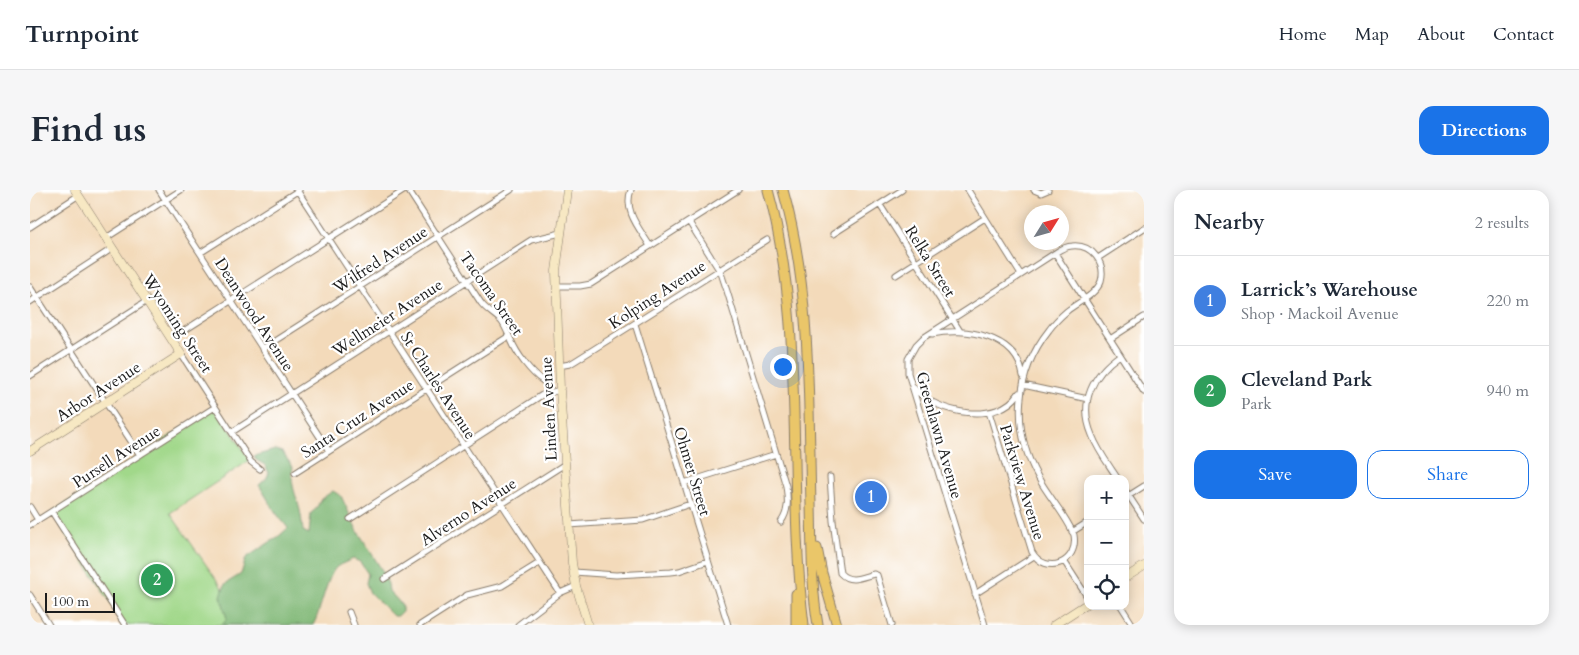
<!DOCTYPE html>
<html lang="en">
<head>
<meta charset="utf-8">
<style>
  body { margin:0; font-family:Cardo,serif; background:#f6f6f7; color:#1f2937 }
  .controls { position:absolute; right:15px; bottom:15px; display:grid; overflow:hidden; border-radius:10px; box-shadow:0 2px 12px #0003 }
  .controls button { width:45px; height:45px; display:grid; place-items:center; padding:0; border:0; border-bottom:1px solid #e0e1e3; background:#fff; color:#1f2937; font:25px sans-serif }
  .compass { position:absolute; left:994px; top:15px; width:45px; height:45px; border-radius:50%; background:#fff; box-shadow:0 2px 12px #0003; rotate:53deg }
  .scale { position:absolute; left:15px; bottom:12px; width:70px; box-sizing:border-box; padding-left:5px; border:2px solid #1c1c1c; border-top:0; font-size:14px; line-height:18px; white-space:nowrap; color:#1c1c1c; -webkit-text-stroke:4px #fff; paint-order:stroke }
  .you { position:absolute; left:752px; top:176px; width:18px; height:18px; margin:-12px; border:4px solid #fff; border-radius:50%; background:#1a73e8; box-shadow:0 0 0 8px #1a73e833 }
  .badge { display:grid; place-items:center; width:32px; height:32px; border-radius:50%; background:#1a73e8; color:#fff; font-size:16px; font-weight:700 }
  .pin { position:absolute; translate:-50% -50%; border:2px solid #fff; box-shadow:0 1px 5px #0006 }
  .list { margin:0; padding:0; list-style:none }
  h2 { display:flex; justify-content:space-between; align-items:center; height:65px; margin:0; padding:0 20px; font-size:21px }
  h2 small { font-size:16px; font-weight:400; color:#747a83 }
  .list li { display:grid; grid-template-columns:32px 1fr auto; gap:15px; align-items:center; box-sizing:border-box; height:90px; padding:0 20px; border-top:1px solid #e0e1e3 }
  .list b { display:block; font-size:19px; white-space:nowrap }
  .list p { margin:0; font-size:16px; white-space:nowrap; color:#747a83 }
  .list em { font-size:16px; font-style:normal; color:#747a83 }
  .actions { display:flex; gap:10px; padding:15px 20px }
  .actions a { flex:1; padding:11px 0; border:1px solid #1a73e8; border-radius:15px; text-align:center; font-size:18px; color:#1a73e8 }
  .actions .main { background:#1a73e8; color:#fff }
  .icon { flex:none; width:28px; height:28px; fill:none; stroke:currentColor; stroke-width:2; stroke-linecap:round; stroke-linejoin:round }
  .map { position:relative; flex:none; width:1114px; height:435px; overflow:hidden; border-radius:15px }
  header { display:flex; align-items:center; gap:30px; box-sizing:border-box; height:70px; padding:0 25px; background:#fff; border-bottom:1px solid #e0e1e3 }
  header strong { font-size:24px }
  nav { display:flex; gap:28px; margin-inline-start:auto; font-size:18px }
  .intro { display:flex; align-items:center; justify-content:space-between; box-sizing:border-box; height:120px; padding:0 30px }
  h1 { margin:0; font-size:35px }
  .button { padding:12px 22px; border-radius:15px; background:#1a73e8; color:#fff; font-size:18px; font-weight:700 }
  main { display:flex; gap:30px; padding:0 30px }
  aside { flex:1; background:#fff; border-radius:15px; box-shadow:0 2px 12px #0003 }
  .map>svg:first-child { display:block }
  .green { fill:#a1d88a; stroke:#5e7a53 }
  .forest { fill:#80b876; stroke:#4e6a49 }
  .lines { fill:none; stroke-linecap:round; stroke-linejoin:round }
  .street-casing { stroke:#887b6b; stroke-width:7 }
  .secondary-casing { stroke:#887b6b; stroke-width:9 }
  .highway-casing { stroke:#887b6b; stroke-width:11 }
  .street { stroke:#fff; stroke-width:5 }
  .secondary { stroke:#f7e8c3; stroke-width:8 }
  .highway { stroke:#eac669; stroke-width:9 }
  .labels { text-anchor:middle; stroke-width:4.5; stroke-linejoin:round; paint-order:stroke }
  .street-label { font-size:16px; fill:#1c1c1c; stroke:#fff }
</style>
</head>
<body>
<header>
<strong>Turnpoint</strong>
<nav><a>Home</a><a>Map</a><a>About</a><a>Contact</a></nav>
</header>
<div class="intro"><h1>Find us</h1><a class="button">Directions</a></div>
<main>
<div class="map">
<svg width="1114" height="435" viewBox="0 0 1114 435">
  <rect width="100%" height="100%" fill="#fff"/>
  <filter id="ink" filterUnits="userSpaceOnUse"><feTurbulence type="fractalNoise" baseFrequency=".02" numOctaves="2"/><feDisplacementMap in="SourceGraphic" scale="10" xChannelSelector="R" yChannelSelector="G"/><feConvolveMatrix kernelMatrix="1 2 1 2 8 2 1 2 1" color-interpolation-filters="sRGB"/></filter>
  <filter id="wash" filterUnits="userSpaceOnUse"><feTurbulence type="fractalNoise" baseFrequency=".0096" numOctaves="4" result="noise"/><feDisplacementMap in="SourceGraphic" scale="20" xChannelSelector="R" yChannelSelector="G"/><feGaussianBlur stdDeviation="1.12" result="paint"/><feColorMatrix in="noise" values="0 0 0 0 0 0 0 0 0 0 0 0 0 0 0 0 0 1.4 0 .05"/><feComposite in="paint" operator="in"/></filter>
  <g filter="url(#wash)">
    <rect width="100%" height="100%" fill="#f3daba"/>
    <path class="green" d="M 185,217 L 220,270 L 140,323 L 218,435 L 95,435 L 22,322 Z"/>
    <path class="forest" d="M 245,260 L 252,262 L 263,277 C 260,290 264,300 268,313 C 271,322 272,332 273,341 L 279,344 L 281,323 L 286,319 L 291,309 L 303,301 L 311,306 L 326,338 L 353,382 L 358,394 L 359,401 L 372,415 L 372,422 L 368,426 L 363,426 L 340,403 L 336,393 L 338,384 L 330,372 L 323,369 C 319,371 313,373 308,376 C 297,383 291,422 283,435 L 192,435 L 197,429 L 191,406 L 195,394 L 211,384 L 216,368 L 249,346 L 258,338 L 246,323 L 229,295 L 236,289 L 239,283 L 235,275 L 226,270 L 224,266 Z"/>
  </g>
  <g filter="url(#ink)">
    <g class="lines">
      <defs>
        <path id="street" d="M 129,0 L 299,261
          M 267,0 L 530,403
          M 378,0 L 451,113 C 457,121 466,125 472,132 C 476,138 478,144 481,150 C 487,164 500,182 513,191
          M 601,0 C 593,21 610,39 620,56
          M 938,0 L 991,85
          M 1004,0 L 1011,3 L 1018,0
          M 850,15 L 930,141
          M 659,32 L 691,83 L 697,101 L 756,296 C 758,309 759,321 751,332
          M 0,37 L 49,5
          M 803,44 L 872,0
          M 76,48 L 151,0
          M 170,63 L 269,0
          M 1025,63 L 1114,202
          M 1068,68 L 1114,38
          M 866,85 L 955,28
          M 526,96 L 550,96 L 561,94 L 708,0
          M 0,97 L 110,265
          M 0,112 L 83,58
          M 605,134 L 698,435
          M 902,144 C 935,137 987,145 993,186
          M 141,149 L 375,0
          M 1080,149 L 1114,127
          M 232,159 L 481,0
          M 151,164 L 221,272 L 230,279
          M 529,176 L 540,174 L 545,171 L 737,50
          M 0,186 L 117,111
          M 993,195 L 1058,209
          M 884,198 C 907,224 968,236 989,203
          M 202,242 L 501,50 L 531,43
          M 265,283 L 479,146
          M 800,287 L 803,331 L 810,383 C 820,394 832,387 844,384 L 847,385 L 862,435
          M 1088,289 C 1079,275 1068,261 1062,245 C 1048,212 1063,184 1090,165
          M 654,293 L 746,264
          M 1095,300 L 1114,329
          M 1095,308 L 1114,296
          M 0,317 L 8,330
          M 22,322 L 95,435
          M 320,329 L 512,205 L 530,200
          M 0,335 L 185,217
          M 539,335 L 613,330 L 660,314
          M 1042,342 L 1058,332
          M 1034,371 L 1058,408
          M 544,382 L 586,385 L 641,382 L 649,381 L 678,371
          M 354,389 L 535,274
          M 945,404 L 1004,366
          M 0,405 L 19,435
          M 1091,416 L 1103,435
          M 319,422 L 324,435
          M 390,435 L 437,405 L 472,396 L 509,373
          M 488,435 L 530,403 L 546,396
          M 955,435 L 878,183 L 878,169 L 886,155 L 893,148 L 1025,63 C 1031,59 1036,56 1042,56 C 1062,54 1076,73 1071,91 C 1066,105 1048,112 1037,121 C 1030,127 1024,133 1019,140 C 985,183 981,239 1008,287 C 1018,306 1036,325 1044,345 C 1049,373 1016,386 1002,362 L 959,222"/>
        <path id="secondary" d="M 537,0 L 526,81 L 530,200 L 542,373 L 546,396 L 558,435
          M 0,261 L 151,164 L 45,0
          M 1095,388 L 1114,376
          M 1024,435 L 1058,413"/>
        <path id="highway" d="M 738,0 C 777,141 756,291 774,435
          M 753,0 C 782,102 778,209 781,314 C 782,353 781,396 788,435
          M 787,358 L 792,383 L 807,435
          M 766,435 L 766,404"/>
      </defs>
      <use href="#street" class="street-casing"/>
      <use href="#secondary" class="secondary-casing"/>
      <use href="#highway" class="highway-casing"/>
      <use href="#street" class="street"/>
      <use href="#secondary" class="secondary"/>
      <use href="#highway" class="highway"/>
    </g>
  </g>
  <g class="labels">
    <g class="street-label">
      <text transform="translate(350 69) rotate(-33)" y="6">Wilfred Avenue</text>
      <text transform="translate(901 71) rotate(58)" y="6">Relka Street</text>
      <text transform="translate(462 103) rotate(55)" y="6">Tacoma Street</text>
      <text transform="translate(627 104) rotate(-33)" y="6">Kolping Avenue</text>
      <text transform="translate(225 124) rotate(57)" y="6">Deanwood Avenue</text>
      <text transform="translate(357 127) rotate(-33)" y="6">Wellmeier Avenue</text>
      <text transform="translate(148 133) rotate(57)" y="6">Wyoming Street</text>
      <text transform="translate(409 195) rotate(57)" y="6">St Charles Avenue</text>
      <text transform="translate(68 201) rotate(-33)" y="6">Arbor Avenue</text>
      <text transform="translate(518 219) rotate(-93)" y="6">Linden Avenue</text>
      <text transform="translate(327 228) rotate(-33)" y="6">Santa Cruz Avenue</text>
      <text transform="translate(910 245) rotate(74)" y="6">Greenlawn Avenue</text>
      <text transform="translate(86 266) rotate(-33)" y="6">Pursell Avenue</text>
      <text transform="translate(663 281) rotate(73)" y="6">Ohmer Street</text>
      <text transform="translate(993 292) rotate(73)" y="6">Parkview Avenue</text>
      <text transform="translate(438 321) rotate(-33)" y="6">Alverno Avenue</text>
    </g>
  </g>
</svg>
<div class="controls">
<button>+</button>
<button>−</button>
<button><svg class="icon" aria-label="locate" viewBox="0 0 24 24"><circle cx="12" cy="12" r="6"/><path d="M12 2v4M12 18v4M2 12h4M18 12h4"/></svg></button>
</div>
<svg class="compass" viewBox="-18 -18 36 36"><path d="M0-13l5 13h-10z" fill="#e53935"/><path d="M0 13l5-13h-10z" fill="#747a83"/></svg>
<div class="scale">100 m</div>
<div class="you"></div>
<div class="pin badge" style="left:841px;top:307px;background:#3f7fe0">1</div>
<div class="pin badge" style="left:127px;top:390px;background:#2e9e5b">2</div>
</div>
<aside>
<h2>Nearby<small>2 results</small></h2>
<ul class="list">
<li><span class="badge" style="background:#3f7fe0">1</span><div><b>Larrick’s Warehouse</b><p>Shop · Mackoil Avenue</p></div><em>220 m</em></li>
<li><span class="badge" style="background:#2e9e5b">2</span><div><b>Cleveland Park</b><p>Park</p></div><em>940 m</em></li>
</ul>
<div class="actions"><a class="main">Save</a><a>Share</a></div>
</aside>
</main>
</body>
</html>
